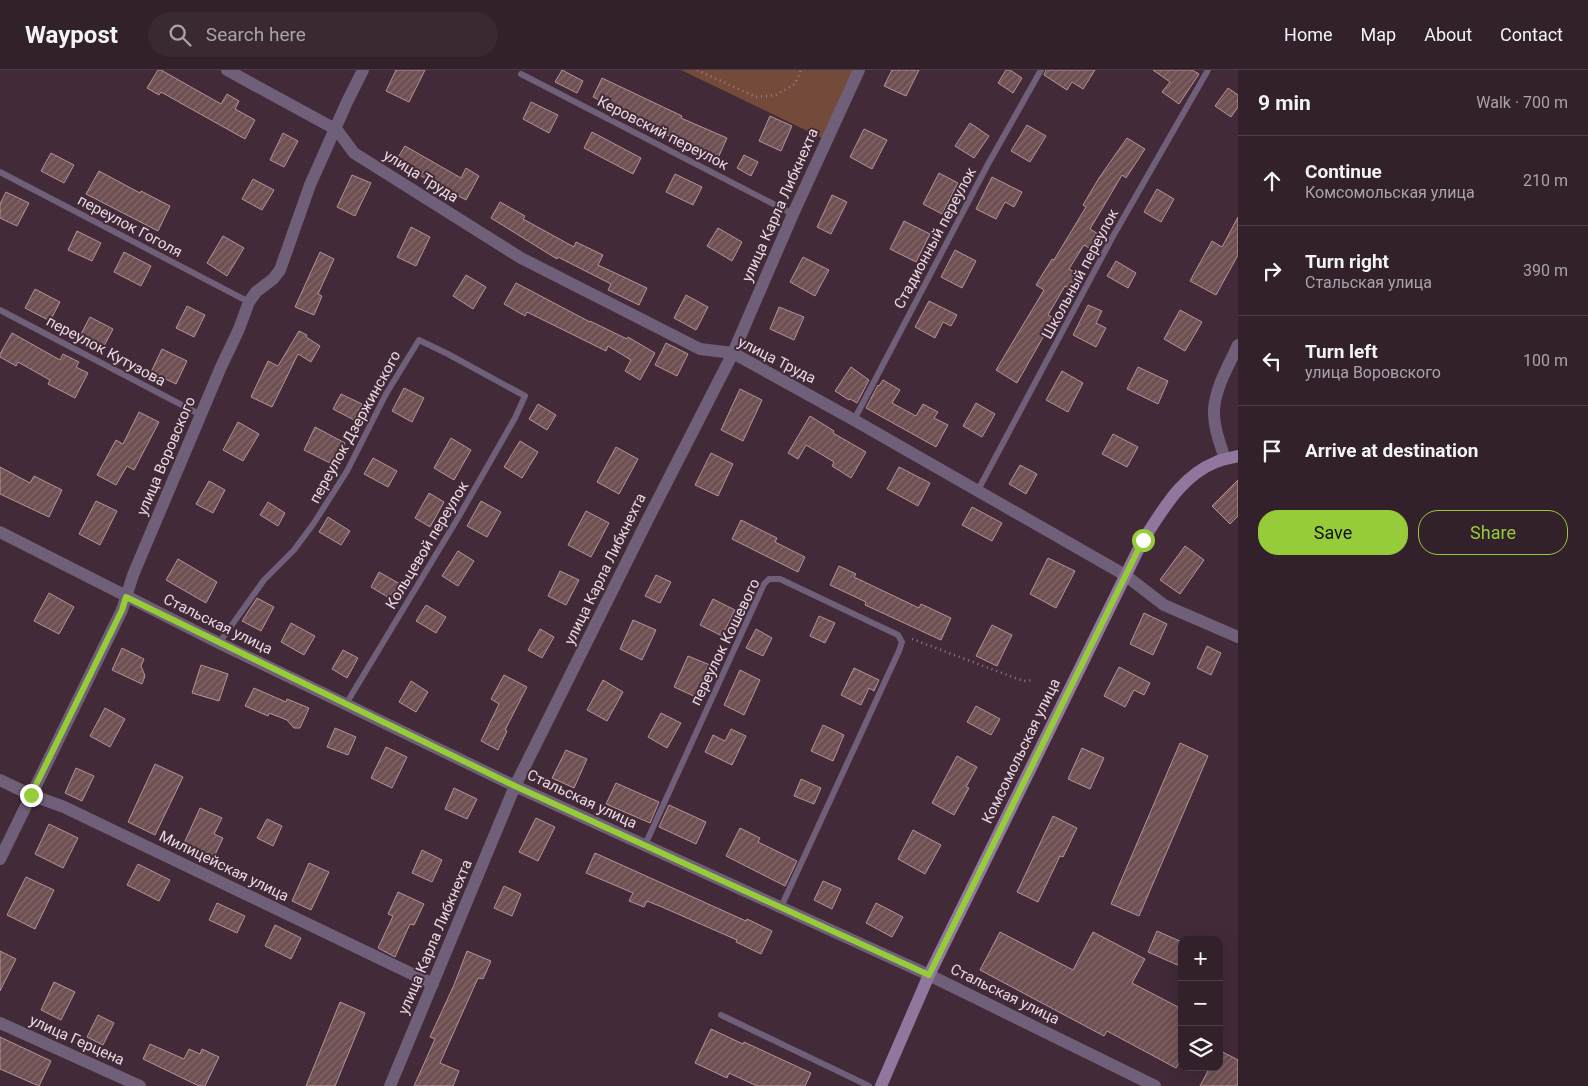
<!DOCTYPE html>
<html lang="en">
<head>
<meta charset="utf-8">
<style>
  body { margin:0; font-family:Roboto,sans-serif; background:#3a2833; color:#f1f3f6 }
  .controls { position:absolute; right:15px; bottom:15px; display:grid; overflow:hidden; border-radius:10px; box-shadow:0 5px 20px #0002 }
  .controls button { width:45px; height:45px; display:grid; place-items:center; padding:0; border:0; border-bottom:1px solid #4d3e47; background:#32202b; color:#f1f3f6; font:25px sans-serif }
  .stop { position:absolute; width:15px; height:15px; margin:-11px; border:4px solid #96cc39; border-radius:50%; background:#fff }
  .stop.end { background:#96cc39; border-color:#fff; box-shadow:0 1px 5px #0008 }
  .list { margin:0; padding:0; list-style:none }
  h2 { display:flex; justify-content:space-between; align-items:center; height:65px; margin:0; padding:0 20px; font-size:21px }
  h2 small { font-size:16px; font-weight:400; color:#a8a3a9 }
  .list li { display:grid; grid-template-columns:32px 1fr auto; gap:15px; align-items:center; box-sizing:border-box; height:90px; padding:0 20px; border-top:1px solid #4d3e47 }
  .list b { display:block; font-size:19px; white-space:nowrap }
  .list p { margin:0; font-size:16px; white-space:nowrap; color:#a8a3a9 }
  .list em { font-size:16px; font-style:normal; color:#a8a3a9 }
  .actions { display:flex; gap:10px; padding:15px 20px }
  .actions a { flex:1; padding:11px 0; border:1px solid #96cc39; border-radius:20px; text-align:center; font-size:18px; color:#96cc39 }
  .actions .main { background:#96cc39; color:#111 }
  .icon { flex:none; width:28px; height:28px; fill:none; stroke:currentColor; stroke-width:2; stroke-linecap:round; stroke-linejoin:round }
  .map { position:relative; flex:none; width:1238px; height:1016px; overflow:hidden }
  header { display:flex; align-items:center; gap:30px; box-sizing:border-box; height:70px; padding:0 25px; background:#32202b; border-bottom:1px solid #4d3e47 }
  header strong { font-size:24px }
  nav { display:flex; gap:28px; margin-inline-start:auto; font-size:18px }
  .search { width:350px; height:45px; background:#3a2833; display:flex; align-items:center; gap:12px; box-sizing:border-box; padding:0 18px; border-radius:28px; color:#a8a3a9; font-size:19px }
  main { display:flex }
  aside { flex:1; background:#32202b }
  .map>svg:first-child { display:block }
  .pitch { fill:#744b3b }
  .building { fill:url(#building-hatch); stroke:#b69396 }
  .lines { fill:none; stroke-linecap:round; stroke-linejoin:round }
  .path { stroke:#94808c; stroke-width:2.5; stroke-dasharray:1 4; stroke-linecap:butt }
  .service { stroke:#705f78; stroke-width:6 }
  .minor { stroke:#705f78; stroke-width:12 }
  .secondary { stroke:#91779e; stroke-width:12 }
  .route { stroke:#96cc39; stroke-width:6 }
  .labels { text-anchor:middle; stroke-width:4; stroke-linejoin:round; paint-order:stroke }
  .street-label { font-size:15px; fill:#e9d9e2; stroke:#422a39 }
</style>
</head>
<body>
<header>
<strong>Waypost</strong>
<div class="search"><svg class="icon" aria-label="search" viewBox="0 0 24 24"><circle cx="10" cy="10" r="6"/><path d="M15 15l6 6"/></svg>Search here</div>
<nav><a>Home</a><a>Map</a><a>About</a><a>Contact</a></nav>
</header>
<main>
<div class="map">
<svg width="1238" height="1016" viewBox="0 0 1238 1016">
  <defs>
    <pattern id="building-hatch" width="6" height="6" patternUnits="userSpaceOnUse" patternTransform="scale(1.25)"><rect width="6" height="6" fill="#6e4f52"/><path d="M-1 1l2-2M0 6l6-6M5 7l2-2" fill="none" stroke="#83686b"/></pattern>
  </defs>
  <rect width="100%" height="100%" fill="#422a39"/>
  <path class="pitch" d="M 681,0 L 854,0 L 824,69 Z"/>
  <path class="building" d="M 158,0 L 161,0 L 221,34 L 227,24 L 239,31 L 235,39 L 255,50 L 245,69 L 161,22 L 159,25 L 147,18 Z
    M 396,0 L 425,0 L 409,32 L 386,21 Z
    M 562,0 L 583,11 L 577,23 L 555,12 Z
    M 892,0 L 919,0 L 906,26 L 884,16 Z
    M 1006,0 L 1010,0 L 1022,8 L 1013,23 L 998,13 Z
    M 1046,0 L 1095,0 L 1083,19 L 1072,12 L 1067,20 L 1044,5 Z
    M 1153,0 L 1192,0 L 1199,4 L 1179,34 L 1162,22 L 1170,12 Z
    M 602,8 L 682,46 L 681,48 L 727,68 L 718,88 L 638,52 L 639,49 L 593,27 Z
    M 1228,18 L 1238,25 L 1238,37 L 1231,47 L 1215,36 Z
    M 531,32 L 558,45 L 549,63 L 523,49 Z
    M 770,46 L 792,56 L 781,81 L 759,71 Z
    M 970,53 L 989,66 L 974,88 L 955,76 Z
    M 1027,55 L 1046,66 L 1030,92 L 1011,81 Z
    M 864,59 L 887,70 L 872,99 L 850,87 Z
    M 592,62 L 641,88 L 633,104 L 584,78 Z
    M 283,63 L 298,71 L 284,97 L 270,90 Z
    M 1127,68 L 1145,79 L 1126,108 L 1122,105 L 1090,159 L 1103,167 L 1094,181 L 1084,175 L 1069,199 L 1081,206 L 1072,220 L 1065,216 L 1048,245 L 1054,248 L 1017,313 L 996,300 L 1044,220 L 1036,215 L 1052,189 L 1054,190 L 1086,137 L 1083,135 L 1099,108 Z
    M 405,76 L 461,108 L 466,98 L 479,106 L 466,130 L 395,92 Z
    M 51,83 L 74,95 L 64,113 L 41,101 Z
    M 744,85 L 758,92 L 751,106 L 737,98 Z
    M 99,101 L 140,123 L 141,121 L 170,136 L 158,161 L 86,124 Z
    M 939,103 L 958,113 L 942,144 L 923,134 Z
    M 675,104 L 702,117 L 693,135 L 666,122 Z
    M 352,105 L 371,113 L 355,146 L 337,137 Z
    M 992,107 L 1022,122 L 1014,137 L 1005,132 L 996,149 L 976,139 Z
    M 253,109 L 274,120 L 262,140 L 242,129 Z
    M 1157,119 L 1174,129 L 1161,152 L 1144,142 Z
    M 6,122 L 29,133 L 17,156 L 0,148 L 0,134 Z
    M 832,125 L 847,132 L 831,164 L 817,157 Z
    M 500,132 L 525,146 L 523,149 L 574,177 L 576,172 L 603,185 L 598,195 L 647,218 L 639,235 L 608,220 L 611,214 L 558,187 L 557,189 L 491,148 Z
    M 1238,147 L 1238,185 L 1216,225 L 1190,211 L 1212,171 L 1222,177 Z
    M 904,151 L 930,164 L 916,192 L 890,179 Z
    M 411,157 L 430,167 L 416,196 L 397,187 Z
    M 718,158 L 742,172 L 732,191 L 707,176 Z
    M 77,161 L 101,173 L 92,191 L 68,180 Z
    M 223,166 L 244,178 L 227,206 L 207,193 Z
    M 955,180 L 976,191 L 962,218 L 941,207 Z
    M 124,182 L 151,196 L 141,216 L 114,202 Z
    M 320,182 L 334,189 L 318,224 L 322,226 L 314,245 L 295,237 Z
    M 803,187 L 829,200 L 815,226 L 790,212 Z
    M 1116,191 L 1136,203 L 1128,218 L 1107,206 Z
    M 466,205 L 486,217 L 473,239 L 453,226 Z
    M 516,213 L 590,252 L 590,251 L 627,269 L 628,267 L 655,283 L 640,310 L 625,301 L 631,290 L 608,276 L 606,281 L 527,242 L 525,246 L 504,234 Z
    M 35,219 L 60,232 L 50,251 L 25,238 Z
    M 686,225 L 708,237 L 696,260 L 674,248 Z
    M 929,231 L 957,245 L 951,256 L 943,252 L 935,268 L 915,257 Z
    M 1088,235 L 1102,241 L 1096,253 L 1106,258 L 1096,277 L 1073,265 Z
    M 187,236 L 205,245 L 194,267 L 176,258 Z
    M 779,237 L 804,247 L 794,270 L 770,259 Z
    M 1180,240 L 1202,252 L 1185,281 L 1164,269 Z
    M 90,247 L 113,259 L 103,278 L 80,266 Z
    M 299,261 L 307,265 L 306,267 L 320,276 L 311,292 L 298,284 L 272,337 L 251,327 L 268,291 L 278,296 Z
    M 12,263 L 60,290 L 63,284 L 79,292 L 76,297 L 88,303 L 75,328 L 48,314 L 50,310 L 18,292 L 16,296 L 0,287 L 0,284 Z
    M 666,273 L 688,284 L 677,306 L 655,295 Z
    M 162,279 L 187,291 L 176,314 L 151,302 Z
    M 851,297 L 869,310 L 857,333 L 850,329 L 849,330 L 835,321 Z
    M 1138,297 L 1168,311 L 1158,334 L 1127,319 Z
    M 1062,301 L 1083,313 L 1068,342 L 1046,330 Z
    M 883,310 L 900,320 L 892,333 L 916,346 L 923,334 L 938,342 L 934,348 L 948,355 L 936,377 L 866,338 L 878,315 L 879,316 Z
    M 404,318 L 424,328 L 412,352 L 392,341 Z
    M 740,319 L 762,330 L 743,371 L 721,360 Z
    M 341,324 L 362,334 L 354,350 L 333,339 Z
    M 976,333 L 995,344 L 982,367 L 963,356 Z
    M 538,334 L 556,345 L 547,360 L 529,349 Z
    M 139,342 L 159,352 L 134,400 L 127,396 L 116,415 L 97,405 L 116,370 L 123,374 Z
    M 810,346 L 834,361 L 833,363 L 866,382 L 851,408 L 832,396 L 834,392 L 806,375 L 798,389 L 788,383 Z
    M 238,352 L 259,364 L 243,391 L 223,380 Z
    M 315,357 L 345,373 L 334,395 L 304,380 Z
    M 1113,364 L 1138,377 L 1127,397 L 1102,384 Z
    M 451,368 L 471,380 L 454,410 L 434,398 Z
    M 520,371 L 538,382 L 522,408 L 504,397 Z
    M 616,377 L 638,389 L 619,424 L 597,412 Z
    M 711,383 L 733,394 L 718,426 L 695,415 Z
    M 373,388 L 397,401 L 388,417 L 364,404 Z
    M 1020,395 L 1037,404 L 1026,424 L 1009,414 Z
    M 0,397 L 30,413 L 34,406 L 62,420 L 49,447 L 0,424 Z
    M 899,397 L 930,413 L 918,436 L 887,419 Z
    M 1238,410 L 1238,446 L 1230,454 L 1212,436 Z
    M 209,411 L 225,420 L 213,443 L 196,434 Z
    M 429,423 L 444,432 L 430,457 L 415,448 Z
    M 96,431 L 117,441 L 100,475 L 79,464 Z
    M 481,431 L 501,442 L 487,467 L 467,456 Z
    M 268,432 L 285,443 L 278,456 L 260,445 Z
    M 972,437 L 1002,453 L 992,471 L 962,455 Z
    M 586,441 L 609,453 L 591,487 L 568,475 Z
    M 328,447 L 350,461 L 341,475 L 319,462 Z
    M 741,450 L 777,468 L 775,472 L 805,487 L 798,502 L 732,469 Z
    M 1185,476 L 1204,490 L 1180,524 L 1160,510 Z
    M 458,481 L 474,491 L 458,516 L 442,506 Z
    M 1048,488 L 1075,501 L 1056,538 L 1030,524 Z
    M 178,489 L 217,512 L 206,533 L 166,510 Z
    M 839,496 L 856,504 L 854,507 L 919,538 L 921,534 L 951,548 L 941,570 L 865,535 L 866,532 L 830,515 Z
    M 560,501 L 579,510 L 566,535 L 548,526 Z
    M 379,502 L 400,514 L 391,529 L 371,517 Z
    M 656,505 L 671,512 L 660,533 L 645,526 Z
    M 49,523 L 74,537 L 59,564 L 34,551 Z
    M 257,528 L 274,537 L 261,561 L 242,551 Z
    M 713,529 L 735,540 L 722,566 L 700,555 Z
    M 426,535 L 446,547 L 436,563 L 416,551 Z
    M 1144,543 L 1167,554 L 1153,585 L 1130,574 Z
    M 819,546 L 835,553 L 825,573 L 810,566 Z
    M 633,550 L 656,560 L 642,590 L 620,579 Z
    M 291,553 L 315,566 L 304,585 L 281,572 Z
    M 992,555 L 1012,565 L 997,596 L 976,586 Z
    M 540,559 L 554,567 L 542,588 L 528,580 Z
    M 756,559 L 772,568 L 763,586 L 746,578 Z
    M 1207,576 L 1221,583 L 1211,605 L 1197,598 Z
    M 122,578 L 144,589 L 141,596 L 145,606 L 142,614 L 112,600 Z
    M 343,580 L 358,588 L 347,608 L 332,599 Z
    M 688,586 L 710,595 L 696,627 L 674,617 Z
    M 201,595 L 228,604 L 219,631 L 192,623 Z
    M 1119,597 L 1150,613 L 1144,625 L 1134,620 L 1125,637 L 1104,626 Z
    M 854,598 L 879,610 L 874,621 L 869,618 L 861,635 L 841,625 Z
    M 740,600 L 760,610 L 744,645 L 724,635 Z
    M 504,605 L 527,617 L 505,660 L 507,661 L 498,680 L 481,671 L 499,634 L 491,629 Z
    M 603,610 L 623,622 L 607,651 L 587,640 Z
    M 411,611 L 428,622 L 416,642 L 399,632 Z
    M 254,618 L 286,632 L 287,629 L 309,638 L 300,658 L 294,658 L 287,650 L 269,643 L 268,646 L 245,636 Z
    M 976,636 L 1000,649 L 991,665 L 967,652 Z
    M 105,638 L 125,649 L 110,677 L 90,666 Z
    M 661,643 L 681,653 L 667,678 L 648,667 Z
    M 823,655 L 844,665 L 833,691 L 811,681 Z
    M 335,658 L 356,667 L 348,685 L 327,677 Z
    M 731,659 L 746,666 L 732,695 L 705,682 L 713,665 L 725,671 Z
    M 1180,673 L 1208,686 L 1139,846 L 1111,834 Z
    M 386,677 L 407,687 L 392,718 L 371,708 Z
    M 1082,678 L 1104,688 L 1090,719 L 1068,709 Z
    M 566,680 L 587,689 L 574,718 L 552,708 Z
    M 957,686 L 977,697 L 966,717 L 969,718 L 954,745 L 932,733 Z
    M 155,694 L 183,707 L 155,765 L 128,752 Z
    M 76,698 L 94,706 L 82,731 L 65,723 Z
    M 801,709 L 821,718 L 814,734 L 794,726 Z
    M 616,713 L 659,732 L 650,753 L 606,734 Z
    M 454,718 L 477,729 L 467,749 L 445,739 Z
    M 669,735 L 706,752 L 696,774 L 659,757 Z
    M 200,738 L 222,748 L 214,764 L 223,768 L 211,793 L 181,780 Z
    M 1053,746 L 1077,758 L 1063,787 L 1060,786 L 1038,832 L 1017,822 Z
    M 536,748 L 555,757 L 538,791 L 519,782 Z
    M 267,749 L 282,756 L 273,776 L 257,768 Z
    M 49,754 L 78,768 L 63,798 L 35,784 Z
    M 740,758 L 760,768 L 758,772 L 797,791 L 785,816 L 726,786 Z
    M 913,760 L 941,775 L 925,804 L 898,789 Z
    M 422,780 L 442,790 L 432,812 L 412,803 Z
    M 595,783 L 746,851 L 747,849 L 772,861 L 761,884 L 736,872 L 737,870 L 662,837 L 647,831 L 644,837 L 629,831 L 633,823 L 586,803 Z
    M 309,793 L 329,802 L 311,840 L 292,831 Z
    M 138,794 L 170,810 L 159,831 L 127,815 Z
    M 26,807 L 54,820 L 35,859 L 7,845 Z
    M 823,811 L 841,819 L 832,839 L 814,830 Z
    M 504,816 L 521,824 L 512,846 L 494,838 Z
    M 398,822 L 424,834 L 414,855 L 410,854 L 395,887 L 378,878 L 393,846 L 388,844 Z
    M 217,833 L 245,846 L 237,863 L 209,850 Z
    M 876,833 L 903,847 L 892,867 L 866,853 Z
    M 275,855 L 301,868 L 291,889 L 265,876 Z
    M 1157,861 L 1182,872 L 1182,897 L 1148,882 Z
    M 1000,862 L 1073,900 L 1093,862 L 1145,889 L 1132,913 L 1182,939 L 1182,988 L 1176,998 L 1107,961 L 1104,966 L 980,900 Z
    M 0,881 L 16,889 L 0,921 Z
    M 467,881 L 491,891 L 483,909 L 478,908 L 440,993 L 459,1001 L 453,1016 L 414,1016 L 435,969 L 430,967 L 454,915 Z
    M 54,912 L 75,922 L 61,950 L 41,940 Z
    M 340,932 L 365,943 L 335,1016 L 306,1016 Z
    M 98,945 L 114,953 L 103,975 L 87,967 Z
    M 711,959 L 743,974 L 744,972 L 811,1003 L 805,1016 L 757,1016 L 729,1003 L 727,1008 L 695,993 Z
    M 0,967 L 51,991 L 39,1016 L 0,999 Z
    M 150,974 L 184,989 L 189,979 L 200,984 L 202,979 L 219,987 L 205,1016 L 199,1016 L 143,989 Z
    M 1219,980 L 1238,990 L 1238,1016 L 1200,1016 L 1210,997 L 1219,997 Z"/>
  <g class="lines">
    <path class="path" d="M 697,0 L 756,27 L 776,25 L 795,14 L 801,0
      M 912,569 L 1015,608 L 1024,611 L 1033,610"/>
    <path class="service" d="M 521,4 L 793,144
      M 0,102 L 249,232
      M 0,240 L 201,345
      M 854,350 L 988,94 L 1041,0
      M 977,422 L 1112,168 L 1208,0
      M 219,573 L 264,510 L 294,480 L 314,453 L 347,401 L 386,324 L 419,270 L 448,284 L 525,326 L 515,348 L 458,448 L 346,634
      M 645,775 L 764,514 L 769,509 L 780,509 L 898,565 L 902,572 L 899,581 L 781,837
      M 721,945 L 869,1016"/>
    <path class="minor" d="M 227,0 L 337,60 L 354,83 L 521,188 L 700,279 L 733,283 L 854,350 L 1125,505 L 1164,535 L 1238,567
      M 1225,389 C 1220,373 1213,356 1214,339 C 1216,316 1229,295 1238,275
      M 0,462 L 219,573 L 515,716 L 929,905 L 1155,1016
      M 0,710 L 31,725 L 64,737 L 433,914
      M 0,789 L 122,540 L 133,505 L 221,297 L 239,259 L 249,232 L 256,222 L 273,209 L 280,200 L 310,115 L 347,32 L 363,0
      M 0,953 L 140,1016
      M 390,1016 L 515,716 L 648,449 L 733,283 L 793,144 L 859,0"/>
    <path class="secondary" d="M 881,1016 L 929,905 L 1143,470 C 1163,440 1181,406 1216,392 C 1223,389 1231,388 1238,386"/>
  </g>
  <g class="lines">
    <path class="route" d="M 31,725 L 122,540 L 126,527 L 515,716 L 929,905 L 1143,470"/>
  </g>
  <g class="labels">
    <g class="street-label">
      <text transform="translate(663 63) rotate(27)" y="5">Керовский переулок</text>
      <text transform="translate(421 106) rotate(32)" y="5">улица Труда</text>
      <text transform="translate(780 135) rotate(-66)" y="5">улица Карла Либкнехта</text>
      <text transform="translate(130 156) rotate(28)" y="5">переулок Гоголя</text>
      <text transform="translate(935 168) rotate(-62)" y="5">Стадионный переулок</text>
      <text transform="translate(1080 204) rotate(-62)" y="5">Школьный переулок</text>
      <text transform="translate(106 281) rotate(28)" y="5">переулок Кутузова</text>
      <text transform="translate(777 290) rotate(27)" y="5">улица Труда</text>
      <text transform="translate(355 357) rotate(-61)" y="5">переулок Дзержинского</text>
      <text transform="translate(166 386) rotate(-67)" y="5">улица Воровского</text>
      <text transform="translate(427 475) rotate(-59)" y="5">Кольцевой переулок</text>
      <text transform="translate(605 499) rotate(-64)" y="5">улица Карла Либкнехта</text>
      <text transform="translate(218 554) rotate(26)" y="5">Стальская улица</text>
      <text transform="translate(725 572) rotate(-64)" y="5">переулок Кошевого</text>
      <text transform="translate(1021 681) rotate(-64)" y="5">Комсомольская улица</text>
      <text transform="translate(582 729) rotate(25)" y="5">Стальская улица</text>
      <text transform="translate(224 796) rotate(26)" y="5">Милицейская улица</text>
      <text transform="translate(435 867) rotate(-67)" y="5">улица Карла Либкнехта</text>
      <text transform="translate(1005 924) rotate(26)" y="5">Стальская улица</text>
      <text transform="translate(77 970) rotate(24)" y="5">улица Герцена</text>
    </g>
  </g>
</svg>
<div class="controls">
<button>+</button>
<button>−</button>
<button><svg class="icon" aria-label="layers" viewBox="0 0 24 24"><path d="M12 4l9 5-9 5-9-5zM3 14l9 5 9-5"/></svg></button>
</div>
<div class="stop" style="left:1143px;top:470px"></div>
<div class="stop end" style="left:31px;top:725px"></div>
</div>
<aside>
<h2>9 min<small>Walk · 700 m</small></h2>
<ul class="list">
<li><svg class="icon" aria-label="ahead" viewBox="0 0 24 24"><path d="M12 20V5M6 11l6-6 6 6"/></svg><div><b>Continue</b><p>Комсомольская улица</p></div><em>210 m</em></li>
<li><svg class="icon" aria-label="right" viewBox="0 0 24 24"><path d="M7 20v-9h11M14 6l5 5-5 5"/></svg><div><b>Turn right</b><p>Стальская улица</p></div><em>390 m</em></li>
<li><svg class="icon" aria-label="left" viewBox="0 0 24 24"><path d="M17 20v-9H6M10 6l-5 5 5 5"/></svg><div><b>Turn left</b><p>улица Воровского</p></div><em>100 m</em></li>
<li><svg class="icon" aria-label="arrive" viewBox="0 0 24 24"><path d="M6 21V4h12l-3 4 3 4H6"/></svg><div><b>Arrive at destination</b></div></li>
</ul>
<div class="actions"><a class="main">Save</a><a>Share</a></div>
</aside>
</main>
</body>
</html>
